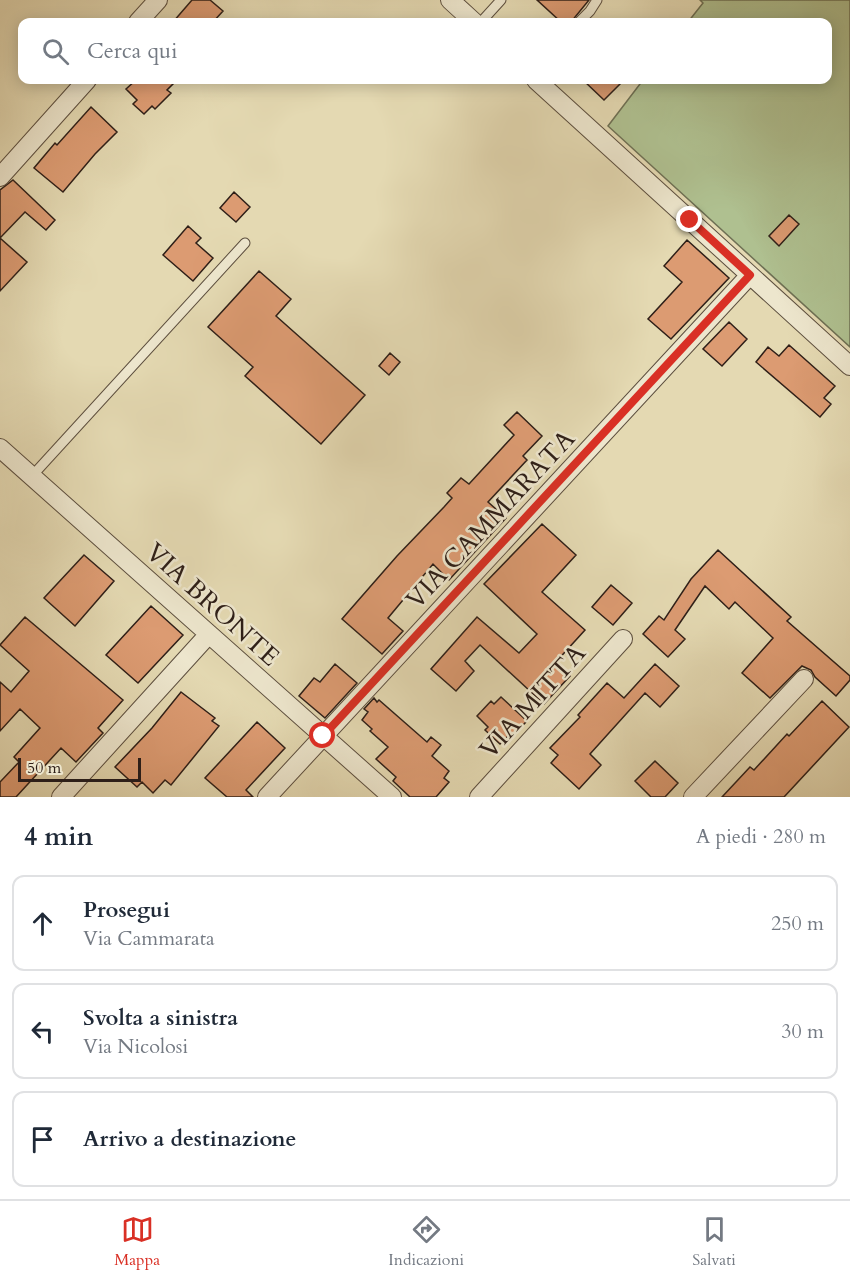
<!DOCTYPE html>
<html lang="it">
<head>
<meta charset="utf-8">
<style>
  body { margin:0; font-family:Cardo,serif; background:#f2f2f3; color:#1f2937 }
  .scale { position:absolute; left:18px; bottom:15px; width:123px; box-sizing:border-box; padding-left:6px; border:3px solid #2e1f18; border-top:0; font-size:16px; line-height:21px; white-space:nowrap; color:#2e1f18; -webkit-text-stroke:4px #ede6cd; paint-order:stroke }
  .stop { position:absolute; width:18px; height:18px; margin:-14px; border:4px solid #d93025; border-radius:50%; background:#fff }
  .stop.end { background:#d93025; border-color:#fff; box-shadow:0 2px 6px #0008 }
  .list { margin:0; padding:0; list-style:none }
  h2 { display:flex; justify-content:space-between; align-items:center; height:78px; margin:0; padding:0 24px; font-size:26px }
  h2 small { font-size:20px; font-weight:400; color:#747a83 }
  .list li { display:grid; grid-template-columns:39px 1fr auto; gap:18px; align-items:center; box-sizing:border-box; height:96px; margin:0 12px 12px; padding:0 12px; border:2px solid #e0e1e3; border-radius:12px }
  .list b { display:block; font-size:22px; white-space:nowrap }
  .list p { margin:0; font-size:20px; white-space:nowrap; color:#747a83 }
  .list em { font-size:20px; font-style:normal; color:#747a83 }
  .icon { flex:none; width:33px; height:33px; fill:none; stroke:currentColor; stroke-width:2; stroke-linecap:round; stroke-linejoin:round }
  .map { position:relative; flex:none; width:850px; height:797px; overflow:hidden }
  .search { position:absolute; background:#fff; box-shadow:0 3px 15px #0003; left:18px; right:18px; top:18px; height:66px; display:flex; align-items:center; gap:15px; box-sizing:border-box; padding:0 21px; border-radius:12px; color:#747a83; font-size:22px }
  .sheet { height:402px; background:#fff }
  nav { display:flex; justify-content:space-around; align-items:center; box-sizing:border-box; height:84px; border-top:2px solid #e0e1e3; background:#fff; font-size:16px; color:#747a83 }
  nav a { display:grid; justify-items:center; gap:3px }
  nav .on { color:#d93025 }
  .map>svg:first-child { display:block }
  .green { fill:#afc090; stroke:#6e7054; stroke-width:1.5 }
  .building { fill:#dc9b72; stroke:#2e1f18; stroke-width:1.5 }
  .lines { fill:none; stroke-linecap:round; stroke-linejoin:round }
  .lane-casing { stroke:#5c4e3e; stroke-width:11 }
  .street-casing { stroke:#5c4e3e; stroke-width:20 }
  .lane { stroke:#ede6cd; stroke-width:9 }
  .street { stroke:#ede6cd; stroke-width:18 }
  .route { stroke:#d93025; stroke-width:8 }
  .labels { text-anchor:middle; stroke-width:5; stroke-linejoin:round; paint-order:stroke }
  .street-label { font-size:26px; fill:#2e1f18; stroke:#ede6cd }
</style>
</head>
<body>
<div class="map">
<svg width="850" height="797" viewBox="0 0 850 797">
  <rect width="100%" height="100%" fill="#e4d9b2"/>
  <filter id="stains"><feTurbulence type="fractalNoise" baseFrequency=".00333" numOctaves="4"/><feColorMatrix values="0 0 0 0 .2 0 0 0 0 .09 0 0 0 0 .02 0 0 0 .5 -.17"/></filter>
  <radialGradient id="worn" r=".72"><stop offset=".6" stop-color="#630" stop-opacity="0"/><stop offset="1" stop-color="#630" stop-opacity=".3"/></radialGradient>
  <path class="green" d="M 700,0 L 850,0 L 850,347 L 608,126 L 643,80 L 828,80 L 828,22 L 688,22 L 703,3 Z"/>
  <path class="building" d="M 192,0 L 210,0 L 223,11 L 213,22 L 173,22 Z
    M 537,0 L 589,0 L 571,22 L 561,22 Z
    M 136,80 L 177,80 L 167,90 L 171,93 L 155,109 L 152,106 L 144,114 L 133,104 L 137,100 L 126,89 Z
    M 583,80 L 624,80 L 604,100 Z
    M 91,107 L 117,132 L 95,154 L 63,192 L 34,168 L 55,143 L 57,145 Z
    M 13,180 L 55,220 L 46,230 L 25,212 L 0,238 L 27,262 L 0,291 L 0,190 Z
    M 234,192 L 250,207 L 236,222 L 220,208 Z
    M 789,215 L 799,224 L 779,246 L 769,236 Z
    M 188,226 L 201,238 L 196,243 L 213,258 L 193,281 L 163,255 Z
    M 687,240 L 729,278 L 671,339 L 648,319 L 682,282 L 664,266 Z
    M 259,271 L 291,299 L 276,316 L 365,395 L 321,444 L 245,376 L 253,367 L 208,327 Z
    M 729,322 L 747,339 L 722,366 L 703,349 Z
    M 789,345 L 835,386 L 824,398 L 831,404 L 820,417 L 756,362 L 768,347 L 779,356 Z
    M 390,353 L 400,362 L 389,375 L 379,366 Z
    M 517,412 L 542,436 L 523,456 L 527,460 L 488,502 L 506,518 L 449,580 L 433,564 L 388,618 L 403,631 L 382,654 L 342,619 L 397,556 L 444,507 L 452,498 L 447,493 L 461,478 L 469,484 L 514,435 L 504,425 Z
    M 542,524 L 576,555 L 542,592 L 585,630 L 555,663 L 570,676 L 544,704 L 480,645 L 465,661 L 474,671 L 456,691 L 431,669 L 477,617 L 519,653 L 537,634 L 484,584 Z
    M 718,550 L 791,617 L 787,621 L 850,676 L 850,680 L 836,696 L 815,677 L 811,670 L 802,666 L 770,698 L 742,673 L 773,638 L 735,602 L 729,609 L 705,586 L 675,630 L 685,639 L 668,657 L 643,634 L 659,616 L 664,620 L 691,579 Z
    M 84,555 L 114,581 L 75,626 L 44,598 Z
    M 611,585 L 632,603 L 613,625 L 592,607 Z
    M 151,606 L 183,635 L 138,683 L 106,655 Z
    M 25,617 L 123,700 L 98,728 L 103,733 L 76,762 L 61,748 L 16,797 L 0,797 L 0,782 L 19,762 L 14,757 L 40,728 L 20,709 L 0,731 L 0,682 L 11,692 L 29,671 L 0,645 Z
    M 335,664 L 357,683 L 325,718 L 299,696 L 314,678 L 320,682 Z
    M 655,664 L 679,686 L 660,707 L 645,693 L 590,754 L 601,765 L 579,789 L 551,763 L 558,755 L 550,748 L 580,717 L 578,715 L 607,683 L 624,698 Z
    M 181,692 L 215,718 L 212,721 L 219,726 L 171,785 L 165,780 L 153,793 L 142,782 L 137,787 L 115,767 L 152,728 Z
    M 501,697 L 527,721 L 512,736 L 510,734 L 500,744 L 485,730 L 488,727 L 477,716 L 491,701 L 494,704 Z
    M 374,698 L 377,702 L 379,700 L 427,742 L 431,737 L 441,745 L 432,756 L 449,771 L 444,778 L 449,782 L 436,797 L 410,797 L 393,781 L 396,777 L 376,759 L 388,747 L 370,731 L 372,729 L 362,720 L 368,712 L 364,709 Z
    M 822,701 L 849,727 L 784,797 L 722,797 L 750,767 L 754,770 L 787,734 L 789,736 Z
    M 257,722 L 285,748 L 246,790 L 253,797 L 227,797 L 205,778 Z
    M 655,761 L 678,783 L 665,797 L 651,797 L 635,781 Z"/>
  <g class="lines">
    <defs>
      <path id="lane" d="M 481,22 L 501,0
        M 579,22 L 590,11 L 597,0
        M 32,476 L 245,243"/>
      <path id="street" d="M 450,0 L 474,22
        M 138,22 L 158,0
        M 536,80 L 850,366
        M 0,177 L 87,80
        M 0,448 L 392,797
        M 61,797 L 209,634
        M 267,797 L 750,275
        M 479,797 L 623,639
        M 693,797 L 804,679"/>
    </defs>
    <use href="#lane" class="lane-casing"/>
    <use href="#street" class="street-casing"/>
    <use href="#lane" class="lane"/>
    <use href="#street" class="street"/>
  </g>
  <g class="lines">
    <path class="route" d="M 323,736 L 750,275 L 690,220"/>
  </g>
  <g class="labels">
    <g class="street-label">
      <text transform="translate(490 519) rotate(-47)" y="9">VIA CAMMARATA</text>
      <text transform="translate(213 604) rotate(42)" y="9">VIA BRONTE</text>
      <text transform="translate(532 701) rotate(-48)" y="9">VIA MITTA</text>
    </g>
  </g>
  <rect width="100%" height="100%" filter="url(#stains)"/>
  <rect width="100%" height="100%" fill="url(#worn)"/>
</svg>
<div class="scale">50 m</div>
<div class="stop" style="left:323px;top:736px"></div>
<div class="stop end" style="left:690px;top:220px"></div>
<div class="search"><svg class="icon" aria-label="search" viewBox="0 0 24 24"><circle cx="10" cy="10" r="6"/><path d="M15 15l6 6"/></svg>Cerca qui</div>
</div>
<section class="sheet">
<h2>4 min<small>A piedi · 280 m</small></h2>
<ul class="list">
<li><svg class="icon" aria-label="ahead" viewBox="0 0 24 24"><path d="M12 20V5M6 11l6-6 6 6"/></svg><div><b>Prosegui</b><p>Via Cammarata</p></div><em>250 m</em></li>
<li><svg class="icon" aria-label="left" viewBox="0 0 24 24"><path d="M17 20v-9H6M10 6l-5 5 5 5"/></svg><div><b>Svolta a sinistra</b><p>Via Nicolosi</p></div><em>30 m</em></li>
<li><svg class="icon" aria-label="arrive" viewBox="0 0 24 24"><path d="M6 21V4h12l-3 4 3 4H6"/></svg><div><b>Arrivo a destinazione</b></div></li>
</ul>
</section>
<nav>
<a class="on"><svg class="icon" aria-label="map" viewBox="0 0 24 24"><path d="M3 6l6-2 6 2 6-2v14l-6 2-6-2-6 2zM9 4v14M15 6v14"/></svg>Mappa</a>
<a><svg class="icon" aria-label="directions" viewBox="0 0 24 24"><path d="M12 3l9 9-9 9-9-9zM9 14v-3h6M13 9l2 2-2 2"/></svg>Indicazioni</a>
<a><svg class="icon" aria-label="saved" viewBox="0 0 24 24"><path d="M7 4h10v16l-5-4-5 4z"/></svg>Salvati</a>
</nav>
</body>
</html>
